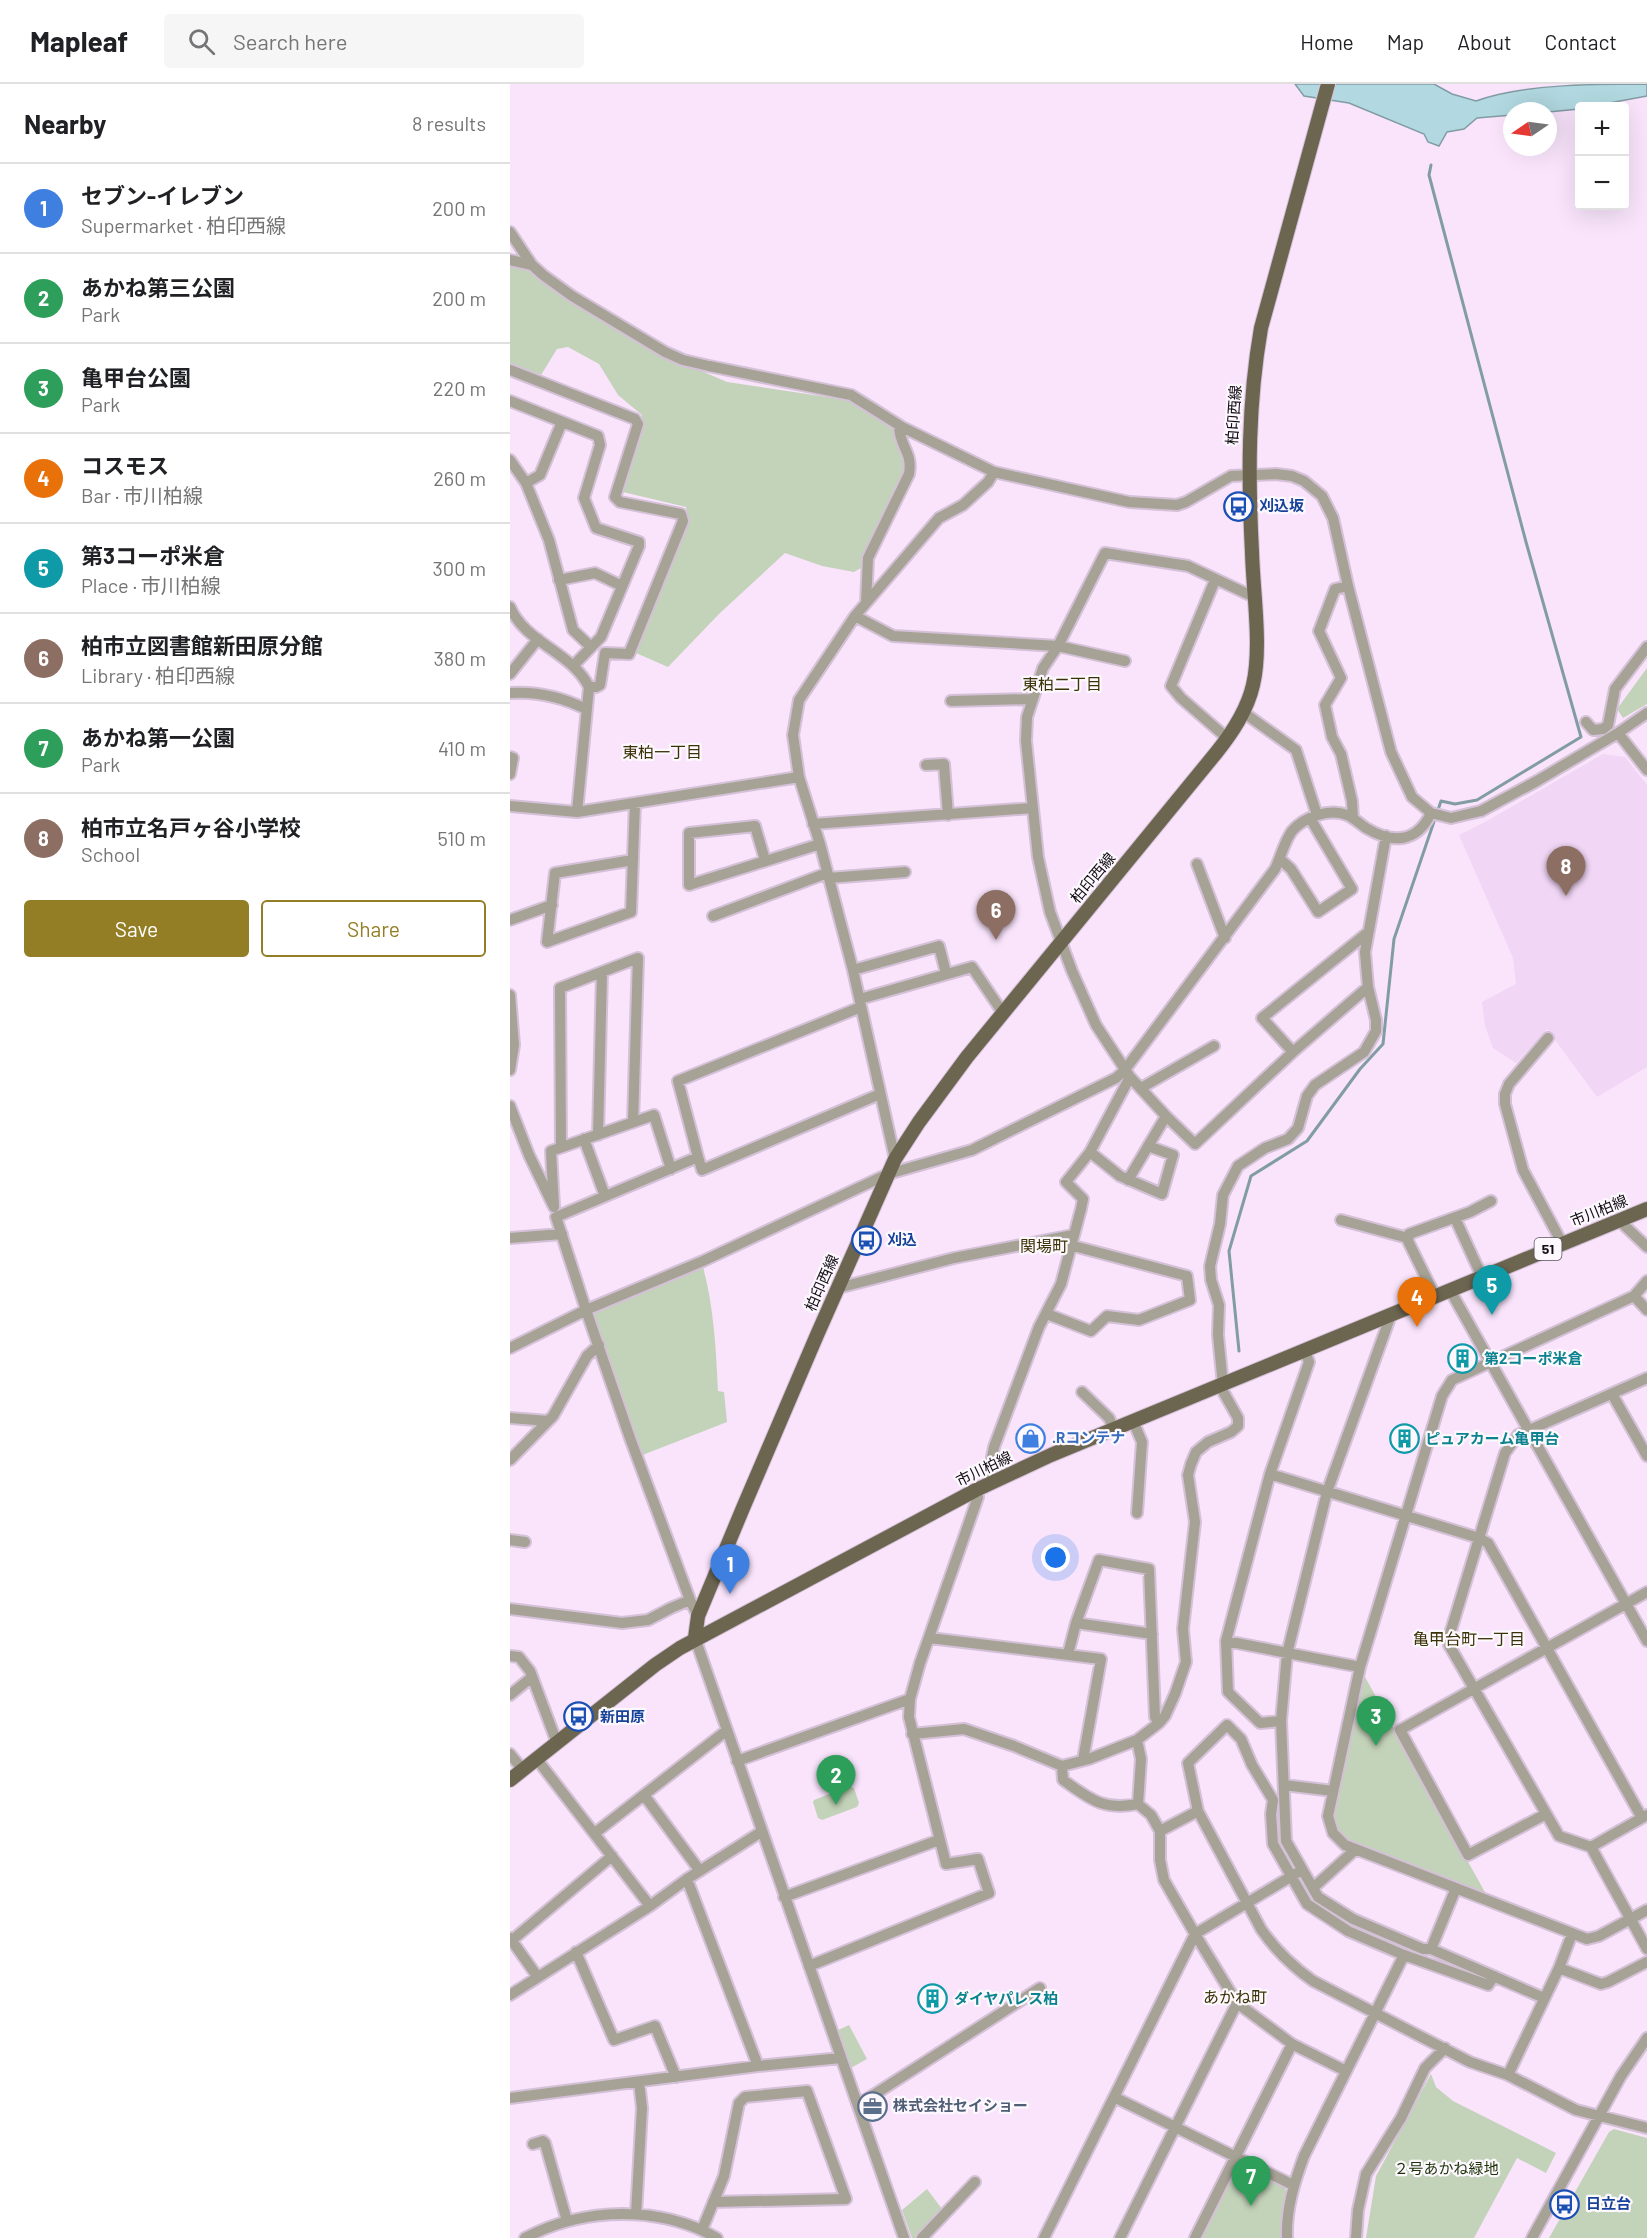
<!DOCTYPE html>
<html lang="en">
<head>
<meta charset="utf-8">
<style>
  body { margin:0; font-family:Barlow,"Noto Sans JP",sans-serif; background:#f6f6f6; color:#202124 }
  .controls { position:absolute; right:18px; top:18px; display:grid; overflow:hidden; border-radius:6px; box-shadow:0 6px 24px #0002 }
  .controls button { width:54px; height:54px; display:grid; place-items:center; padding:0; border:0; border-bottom:2px solid #e0e0e0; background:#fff; color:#202124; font:30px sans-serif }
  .compass { position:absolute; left:993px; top:18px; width:54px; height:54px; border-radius:50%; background:#fff; box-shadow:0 6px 24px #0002; rotate:257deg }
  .you { position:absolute; left:546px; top:1474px; width:21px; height:21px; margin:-15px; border:4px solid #fff; border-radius:50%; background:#1a73e8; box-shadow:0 0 0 9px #1a73e833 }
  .badge { display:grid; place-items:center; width:39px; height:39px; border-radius:50%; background:#947e25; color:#fff; font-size:20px; font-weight:700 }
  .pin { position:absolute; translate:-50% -50px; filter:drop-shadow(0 2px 3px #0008) }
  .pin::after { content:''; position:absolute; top:32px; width:21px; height:18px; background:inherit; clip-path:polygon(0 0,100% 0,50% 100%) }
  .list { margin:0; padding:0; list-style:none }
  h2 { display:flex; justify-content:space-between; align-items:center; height:78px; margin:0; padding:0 24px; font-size:26px }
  h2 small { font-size:20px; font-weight:400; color:#757577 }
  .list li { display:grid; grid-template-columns:39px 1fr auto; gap:18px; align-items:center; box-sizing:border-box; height:90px; padding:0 24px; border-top:2px solid #e0e0e0 }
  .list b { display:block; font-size:22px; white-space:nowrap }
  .list p { margin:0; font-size:20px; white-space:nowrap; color:#757577 }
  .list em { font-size:20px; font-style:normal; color:#757577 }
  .actions { display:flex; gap:12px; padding:18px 24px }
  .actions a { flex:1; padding:14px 0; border:2px solid #947e25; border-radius:6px; text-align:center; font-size:21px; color:#947e25 }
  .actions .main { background:#947e25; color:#fff }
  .icon { flex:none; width:33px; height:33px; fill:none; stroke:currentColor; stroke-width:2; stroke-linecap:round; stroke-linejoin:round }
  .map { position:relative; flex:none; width:1137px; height:2154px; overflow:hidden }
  header { display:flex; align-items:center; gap:36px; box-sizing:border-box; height:84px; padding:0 30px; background:#fff; border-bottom:2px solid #e0e0e0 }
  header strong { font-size:28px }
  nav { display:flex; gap:33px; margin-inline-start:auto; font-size:21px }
  .search { width:420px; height:54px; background:#f6f6f6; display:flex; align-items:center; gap:15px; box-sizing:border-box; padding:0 21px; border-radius:6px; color:#757577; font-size:22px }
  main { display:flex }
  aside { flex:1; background:#fff }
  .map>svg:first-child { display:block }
  .built { fill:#f1d6f5 }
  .green { fill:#c3d3b9 }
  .water { fill:#b2d9e1; stroke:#829ca4; stroke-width:1.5 }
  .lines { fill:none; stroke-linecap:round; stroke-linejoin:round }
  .stream { stroke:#829ca4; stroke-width:3 }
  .minor-casing { stroke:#d4c1d7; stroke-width:14 }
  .major-casing { stroke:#d4c1d7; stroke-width:16 }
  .minor { stroke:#a6a296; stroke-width:10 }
  .major { stroke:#6c6550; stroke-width:14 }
  .labels { text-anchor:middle; stroke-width:4.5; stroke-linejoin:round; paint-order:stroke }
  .shield { fill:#fcf8fd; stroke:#58535a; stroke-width:1.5 }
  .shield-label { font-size:14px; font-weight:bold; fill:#120c14 }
  .street-label { font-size:15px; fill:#120c14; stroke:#fcf8fd }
  .transit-label { font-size:15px; font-weight:bold; fill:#164399; stroke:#fcf8fd; text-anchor:start }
  .culture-label { font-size:15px; font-weight:bold; fill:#0d838f; stroke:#fcf8fd; text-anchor:start }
  .shop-label { font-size:15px; font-weight:bold; fill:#366cbe; stroke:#fcf8fd; text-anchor:start }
  .service-label { font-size:15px; font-weight:bold; fill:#4e5e75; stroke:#fcf8fd; text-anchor:start }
  .park-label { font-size:15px; fill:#1c3308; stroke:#fcf8fd }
  .neighbourhood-label { font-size:16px; fill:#3c3207; stroke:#fcf8fd }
</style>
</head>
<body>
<header>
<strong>Mapleaf</strong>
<div class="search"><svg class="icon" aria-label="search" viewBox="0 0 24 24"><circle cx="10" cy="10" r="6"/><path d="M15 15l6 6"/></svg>Search here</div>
<nav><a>Home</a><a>Map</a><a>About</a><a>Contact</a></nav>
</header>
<main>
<aside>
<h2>Nearby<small>8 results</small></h2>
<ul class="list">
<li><span class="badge" style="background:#3f7fe0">1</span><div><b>セブン-イレブン</b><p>Supermarket · 柏印西線</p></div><em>200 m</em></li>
<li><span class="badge" style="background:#2e9e5b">2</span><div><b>あかね第三公園</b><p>Park</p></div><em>200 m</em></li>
<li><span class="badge" style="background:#2e9e5b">3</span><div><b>亀甲台公園</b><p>Park</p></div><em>220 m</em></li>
<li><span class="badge" style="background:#e8710a">4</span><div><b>コスモス</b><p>Bar · 市川柏線</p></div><em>260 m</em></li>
<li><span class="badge" style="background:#0f9aa8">5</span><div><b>第3コーポ米倉</b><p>Place · 市川柏線</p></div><em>300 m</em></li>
<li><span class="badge" style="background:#8d6e63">6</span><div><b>柏市立図書館新田原分館</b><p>Library · 柏印西線</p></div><em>380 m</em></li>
<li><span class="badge" style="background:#2e9e5b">7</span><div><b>あかね第一公園</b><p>Park</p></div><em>410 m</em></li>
<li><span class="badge" style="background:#8d6e63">8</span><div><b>柏市立名戸ヶ谷小学校</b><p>School</p></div><em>510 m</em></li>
</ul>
<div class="actions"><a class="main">Save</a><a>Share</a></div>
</aside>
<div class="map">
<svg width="1137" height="2154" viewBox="0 0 1137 2154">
  <rect width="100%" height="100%" fill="#f9e4fc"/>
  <path class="built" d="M 1093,670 L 1115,673 L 1137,701 L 1137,983 L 1087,1013 L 1037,945 L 1006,979 L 983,964 L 975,942 L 972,918 L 1006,900 L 1003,874 L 949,751 L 977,737 Z"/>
  <path class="green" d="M 0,182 L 17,185 L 45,208 L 129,260 L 217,298 L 337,316 L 385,344 L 396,375 L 394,408 L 363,477 L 344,488 L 312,482 L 275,469 L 210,529 L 158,583 L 126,569 L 178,434 L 176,423 L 113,408 L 132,331 L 108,311 L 89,280 L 58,263 L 47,265 L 31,291 L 0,279 Z
    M 1137,584 L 1137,620 L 1113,634 L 1107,625 Z
    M 193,1183 C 204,1224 206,1265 208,1307 L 214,1308 L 217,1338 L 130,1372 L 81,1231 Z
    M 855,1593 L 976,1810 L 843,1758 C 831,1751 824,1744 824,1730 L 853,1594 Z
    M 340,1702 L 344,1704 L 349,1719 L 347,1723 L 312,1736 L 308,1734 L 303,1718 L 304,1716 Z
    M 339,1941 L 357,1975 L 339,1985 L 326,1947 Z
    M 921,1990 L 926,2003 L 943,2017 L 1046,2069 L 1036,2089 L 1007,2074 L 964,2154 L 856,2154 L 866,2092 Z
    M 1104,2045 L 1137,2054 L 1137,2154 L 1039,2154 L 1099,2048 Z
    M 731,2081 L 775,2103 L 776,2108 L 772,2154 L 691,2154 L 726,2083 Z
    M 417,2105 L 432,2125 L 406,2154 L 402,2154 L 392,2126 Z"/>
  <path class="water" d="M 785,0 L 924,0 L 942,10 L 966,17 C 1013,0 1085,0 1137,0 L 1137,12 L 1083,22 L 1070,22 L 1069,25 L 1038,28 L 1002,27 L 1002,31 L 967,34 L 954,45 L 937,48 L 929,62 L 918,58 L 914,50 L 839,19 L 794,12 Z"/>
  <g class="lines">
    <path class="stream" d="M 729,1267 L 719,1167 L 741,1092 L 797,1057 L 850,985 L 873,960 L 884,855 L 931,717 L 945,720 L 967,716 L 1071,653 L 1016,458 L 919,91 L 921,81"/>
    <defs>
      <path id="minor" d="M 0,148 L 22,181 L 33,191 L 62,212 L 155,268 L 173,276 L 199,282 L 341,311 L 392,343 L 484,388 L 619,418 L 667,421 L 676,418 L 721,392 L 766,390 L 782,392 L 794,397 L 812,412 L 823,434 L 838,502 L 881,668 L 902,713 L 921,729 L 941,734 L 971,727 L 1027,697 L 1108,649 L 1137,686
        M 0,176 L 22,181
        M 0,286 L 125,335 L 128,340 L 105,413 L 110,418 L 171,430 L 173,437 L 119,570 L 95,569 L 90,601 L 86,603 L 79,603
        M 0,317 L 88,352 L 90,361 L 74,414 L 86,444 L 129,458 L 129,462 L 91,553 L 63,582
        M 0,376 L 16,399 L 39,456 L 63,546 L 81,563
        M 16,399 L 30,391 L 52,338
        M 49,496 L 85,489 L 112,502
        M 705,496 L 661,602 L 671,614 L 717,654
        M 838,502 L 825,505 L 809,547 L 831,594 L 815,621 L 822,653 L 831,670 L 842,717 L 843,734
        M 356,519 L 358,474 L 399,390 C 403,367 389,363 389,341
        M 0,523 C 15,559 62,568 79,603 L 67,728
        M 345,532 L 383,552 L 548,562 L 533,584 L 517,633 L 516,657 L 528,773 L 540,828 L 562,887 L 586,941 L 620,993 L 580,1068 L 556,1098 L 573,1115 L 571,1125 L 551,1200 L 529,1243 L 484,1363 L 479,1388 L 483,1397
        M 615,577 L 548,562 L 595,469 L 678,482 L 744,513
        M 0,590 L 28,555
        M 0,609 C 27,607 52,613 76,625
        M 441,617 L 523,615
        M 733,628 L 786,666 L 807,731
        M 1076,638 L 1083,646 L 1093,645 L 1098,641 L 1105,605 L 1137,563
        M 1108,649 L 1137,629
        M 0,673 L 3,674 L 0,690
        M 416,681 L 434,680 L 438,731
        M 0,722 L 67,728 L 289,693
        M 303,740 L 522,724
        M 770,775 L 781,785 L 808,828 L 842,805 L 800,734
        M 123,776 L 45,789 L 37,858 L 121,828 L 125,719
        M 255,776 L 245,742 L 179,749 L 179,801 L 310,760
        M 687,780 L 715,854
        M 319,794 L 395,788
        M 203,832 L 317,789
        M 0,836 L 42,821
        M 343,886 L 429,862 L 436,889
        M 0,911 L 4,961 L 0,986
        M 350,915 L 462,883 L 493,929
        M 1038,954 L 999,1000 L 995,1010 L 995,1020 L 1013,1086 L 1052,1159
        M 783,968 L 752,934 L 856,850
        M 631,1004 L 704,962
        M 0,1022 L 19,1071 L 43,1121
        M 656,1032 L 685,1060 L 783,968 L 858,903
        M 88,1051 L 92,888
        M 74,1055 L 95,1112
        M 51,1063 L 50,904 L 128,874 L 123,1038
        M 580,1068 L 610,1092 L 652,1110 L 663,1071 L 638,1062
        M 188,1073 L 168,997 L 351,923
        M 385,1075 L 343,886 L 310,760 L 289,693 L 283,651 L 289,616 L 345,532 L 429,434 L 453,421 L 478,398 L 484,388
        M 618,1096 L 656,1032 L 620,993
        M 44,1123 L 41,1067 L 144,1031 L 161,1085
        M 945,1134 L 972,1193
        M 1112,1135 L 1115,1142 L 1137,1163
        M 831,1136 L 898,1154
        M 0,1154 L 52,1150
        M 1137,1197 L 1124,1212 L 942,1296 L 932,1312 L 850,1583 L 818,1732 L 823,1749 L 835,1761 L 1077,1855 L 1089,1852 L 1137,1826
        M 328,1204 L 444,1174 L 563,1151
        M 940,1206 L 1137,1557
        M 925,1212 L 898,1157 L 899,1150 L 960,1128 L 981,1117
        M 1124,1212 L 1137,1226
        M 537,1230 L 581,1247 L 597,1232 L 629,1236 L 680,1216 L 677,1192 L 560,1161
        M 881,1231 L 817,1408 L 777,1570 L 771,1637 L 776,1757 L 808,1813 L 843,1835 L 913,1865 L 921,1865 L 1034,1914
        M 0,1264 L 76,1226 L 46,1133 L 188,1073 L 192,1086 L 370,1010
        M 1137,1294 L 1008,1351 L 995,1369 L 939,1553 L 939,1561 L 1049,1752 L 1081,1763 L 1137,1731
        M 713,1301 L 708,1251 L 709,1221 L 701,1196 L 700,1182 L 710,1140 L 713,1111 L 728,1082 L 755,1064 L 778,1055 L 788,1044 L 797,1012 L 805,1001 L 854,968 L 866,947 L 866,936 L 858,903 L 855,868 L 876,752
        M 572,1308 L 599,1334 L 604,1345
        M 1102,1310 L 1137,1372
        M 0,1334 L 38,1337
        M 623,1337 L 632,1358 L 627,1429
        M 0,1376 L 43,1332 L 77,1272 L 89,1261
        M 760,1390 L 969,1454 L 978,1459 L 1132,1734
        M 0,1456 L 15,1458
        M 0,1525 L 112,1539 L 138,1536 L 161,1524 L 180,1516
        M 188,1532 L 180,1516 L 120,1354 L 76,1226 L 193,1177 L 378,1090 L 462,1066 L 606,994 L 614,987 L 765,785 C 771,773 774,758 782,747 C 794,733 819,724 837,731 C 844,734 850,740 856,744 C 883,760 907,759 921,729
        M 566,1539 L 642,1550
        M 185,1554 L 394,2154
        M 420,1554 L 591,1575 L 573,1676
        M 716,1557 L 850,1583
        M 558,1570 L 566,1539 L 589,1476 L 639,1485 L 645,1633 L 649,1639
        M 0,1572 L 9,1573 L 20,1587 L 47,1659
        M 0,1611 L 22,1593
        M 771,1637 L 750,1639 L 718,1608 L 716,1557 L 760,1390 L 799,1278 L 795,1267
        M 402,1650 L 454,1645 L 504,1662 L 552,1682 L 579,1675 L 627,1656 L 649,1639 L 655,1632 L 665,1610 L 676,1578 L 673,1545 L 685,1438 L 678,1391 L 681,1380 L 686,1368 L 698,1358 L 721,1348 L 728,1342 L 728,1334 L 710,1302
        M 0,1670 L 13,1686
        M 26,1674 L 140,1822
        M 227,1677 L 400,1615
        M 552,1682 L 553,1696 C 580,1715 593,1727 628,1720 L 631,1675 L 627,1656
        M 774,1701 L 823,1707
        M 134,1711 L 190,1787
        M 628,1720 L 641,1731 L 650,1747 L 650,1776 L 654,1796 L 685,1850 L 727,1919 L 782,1960 L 836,1987
        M 1036,1730 L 958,1771 L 890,1646 L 1137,1508
        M 650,1747 L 688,1727
        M 85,1749 L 216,1647
        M 1081,1763 L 1137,1865
        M 177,1795 L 248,1982
        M 803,1804 L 846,1765
        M 274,1813 L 429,1756
        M 0,1854 L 27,1892
        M 0,1858 L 102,1772
        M 921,1865 L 946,1804
        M 66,1868 L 104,1956 L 145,1942 L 166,1993
        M 299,1882 L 479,1809 L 468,1775 L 436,1780 L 399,1633 L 400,1615 L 410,1579 L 468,1413 L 466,1406
        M 1049,1884 L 1091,1900 L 1098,1898 L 1137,1878
        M 984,1892 L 978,1901 L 894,1871 L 838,1847 L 797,1820 L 763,1760 L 761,1730 L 763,1716 L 742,1681 L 731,1655 L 717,1641 L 678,1679 L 688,1727 L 751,1845 C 766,1867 782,1882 803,1897 L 960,1978 L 998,1991 L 1066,2026 L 1137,2044
        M 0,1911 L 140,1822 L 177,1795 L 251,1748
        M 998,1991 L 1049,1884 L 1062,1850
        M 604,2013 L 783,2101
        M 0,2014 L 248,1982 L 331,1974
        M 348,2021 L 530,1904
        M 23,2060 L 33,2057 L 35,2059 L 57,2137
        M 126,2130 L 132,2024 L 129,1998
        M 192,2146 L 214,2092 L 229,2019 L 235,2013 L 297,2007 L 336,2115 L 203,2118
        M 15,2154 C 74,2123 149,2121 207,2154
        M 412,2154 L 465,2098
        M 534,2154 L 685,1850 L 787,1789
        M 610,2154 L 727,1919
        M 685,2154 L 782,1960
        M 777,2154 C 776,2125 784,2099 794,2072 L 894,1871
        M 846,2154 L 848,2126 L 856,2090 L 891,2034 L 915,1984 L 935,1964
        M 1022,2154 L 1111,1992 L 1137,1954"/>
      <path id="major" d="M 185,1554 L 188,1532 L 233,1424 L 307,1251 L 385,1075 L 409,1038 L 457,973 L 706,669 C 722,649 737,627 743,601 C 752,563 743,508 742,468 C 738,392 738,319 751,244 L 818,0
        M 0,1696 L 145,1581 L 170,1564 L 466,1406 L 541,1371 L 1137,1125"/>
    </defs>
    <use href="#minor" class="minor-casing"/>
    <use href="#major" class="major-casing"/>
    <use href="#minor" class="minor"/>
    <use href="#major" class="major"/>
  </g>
  <defs>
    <symbol id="bus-ring" viewBox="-11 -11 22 22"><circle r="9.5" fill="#fcf8fd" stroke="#1a4fb4" stroke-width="1.5"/><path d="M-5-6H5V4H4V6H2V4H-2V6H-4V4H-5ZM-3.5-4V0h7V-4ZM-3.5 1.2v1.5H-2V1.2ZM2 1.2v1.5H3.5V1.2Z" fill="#1a4fb4"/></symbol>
    <symbol id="building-ring" viewBox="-11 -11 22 22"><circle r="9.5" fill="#fcf8fd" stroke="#0f9aa8" stroke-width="1.5"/><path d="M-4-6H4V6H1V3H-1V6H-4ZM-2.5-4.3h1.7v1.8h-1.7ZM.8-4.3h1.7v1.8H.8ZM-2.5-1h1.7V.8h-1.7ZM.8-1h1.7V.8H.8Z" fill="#0f9aa8"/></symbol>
    <symbol id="shop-ring" viewBox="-11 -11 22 22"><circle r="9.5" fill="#fcf8fd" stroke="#3f7fe0" stroke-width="1.5"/><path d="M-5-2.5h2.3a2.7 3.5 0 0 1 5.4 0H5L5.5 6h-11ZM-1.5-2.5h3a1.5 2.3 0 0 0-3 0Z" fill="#3f7fe0"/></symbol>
    <symbol id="office-ring" viewBox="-11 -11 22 22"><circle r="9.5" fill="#fcf8fd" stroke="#5c6f8a" stroke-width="1.5"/><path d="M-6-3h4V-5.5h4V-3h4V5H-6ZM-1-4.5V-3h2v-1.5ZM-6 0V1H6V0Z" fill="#5c6f8a"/></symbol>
  </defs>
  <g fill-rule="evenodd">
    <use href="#bus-ring" x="712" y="406" width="33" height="33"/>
    <use href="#bus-ring" x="340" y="1140" width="33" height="33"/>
    <use href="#building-ring" x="936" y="1258" width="33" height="33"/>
    <use href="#shop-ring" x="504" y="1338" width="33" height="33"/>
    <use href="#building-ring" x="878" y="1338" width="33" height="33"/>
    <use href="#bus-ring" x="52" y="1616" width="33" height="33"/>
    <use href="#building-ring" x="406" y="1898" width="33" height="33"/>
    <use href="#office-ring" x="346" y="2006" width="33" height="33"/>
    <use href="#bus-ring" x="1038" y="2104" width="33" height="33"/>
  </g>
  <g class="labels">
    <rect class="shield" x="1024.5" y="1154" width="27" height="22" rx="4.5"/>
    <g class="shield-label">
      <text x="1038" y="1170">51</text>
    </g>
    <g class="street-label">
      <text transform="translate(724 331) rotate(-86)" y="5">柏印西線</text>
      <text transform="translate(583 794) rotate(-50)" y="5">柏印西線</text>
      <text transform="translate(1089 1127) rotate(-22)" y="5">市川柏線</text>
      <text transform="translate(312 1199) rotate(-66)" y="5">柏印西線</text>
      <text transform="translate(474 1385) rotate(-26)" y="5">市川柏線</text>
    </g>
    <g class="transit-label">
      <text x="749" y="427">刈込坂</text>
      <text x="377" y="1161">刈込</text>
      <text x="90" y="1638">新田原</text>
      <text x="1076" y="2125">日立台</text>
    </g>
    <g class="culture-label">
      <text x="974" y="1280">第2コーポ米倉</text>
      <text x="915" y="1360">ピュアカーム亀甲台</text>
      <text x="444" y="1920">ダイヤパレス柏</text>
    </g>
    <g class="shop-label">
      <text x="542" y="1359">.Rコンテナ</text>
    </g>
    <g class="service-label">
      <text x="383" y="2027">株式会社セイショー</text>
    </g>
    <g class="park-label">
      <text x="936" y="2090">２号あかね緑地</text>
    </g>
    <g class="neighbourhood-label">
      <text x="552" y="606">東柏二丁目</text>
      <text x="152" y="674">東柏一丁目</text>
      <text x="534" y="1168">関場町</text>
      <text x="959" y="1561">亀甲台町一丁目</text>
      <text x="725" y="1919">あかね町</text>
    </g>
  </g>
</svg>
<div class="controls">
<button>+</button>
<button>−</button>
</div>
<svg class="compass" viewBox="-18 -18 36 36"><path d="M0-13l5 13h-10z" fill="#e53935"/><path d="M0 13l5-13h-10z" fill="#757577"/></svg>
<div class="you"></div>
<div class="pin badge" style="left:220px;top:1510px;background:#3f7fe0">1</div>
<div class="pin badge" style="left:326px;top:1721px;background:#2e9e5b">2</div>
<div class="pin badge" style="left:866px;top:1662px;background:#2e9e5b">3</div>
<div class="pin badge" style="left:907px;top:1243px;background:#e8710a">4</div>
<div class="pin badge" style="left:982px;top:1231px;background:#0f9aa8">5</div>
<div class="pin badge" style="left:486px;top:856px;background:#8d6e63">6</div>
<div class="pin badge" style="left:741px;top:2122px;background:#2e9e5b">7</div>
<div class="pin badge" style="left:1056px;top:812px;background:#8d6e63">8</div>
</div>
</main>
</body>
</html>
